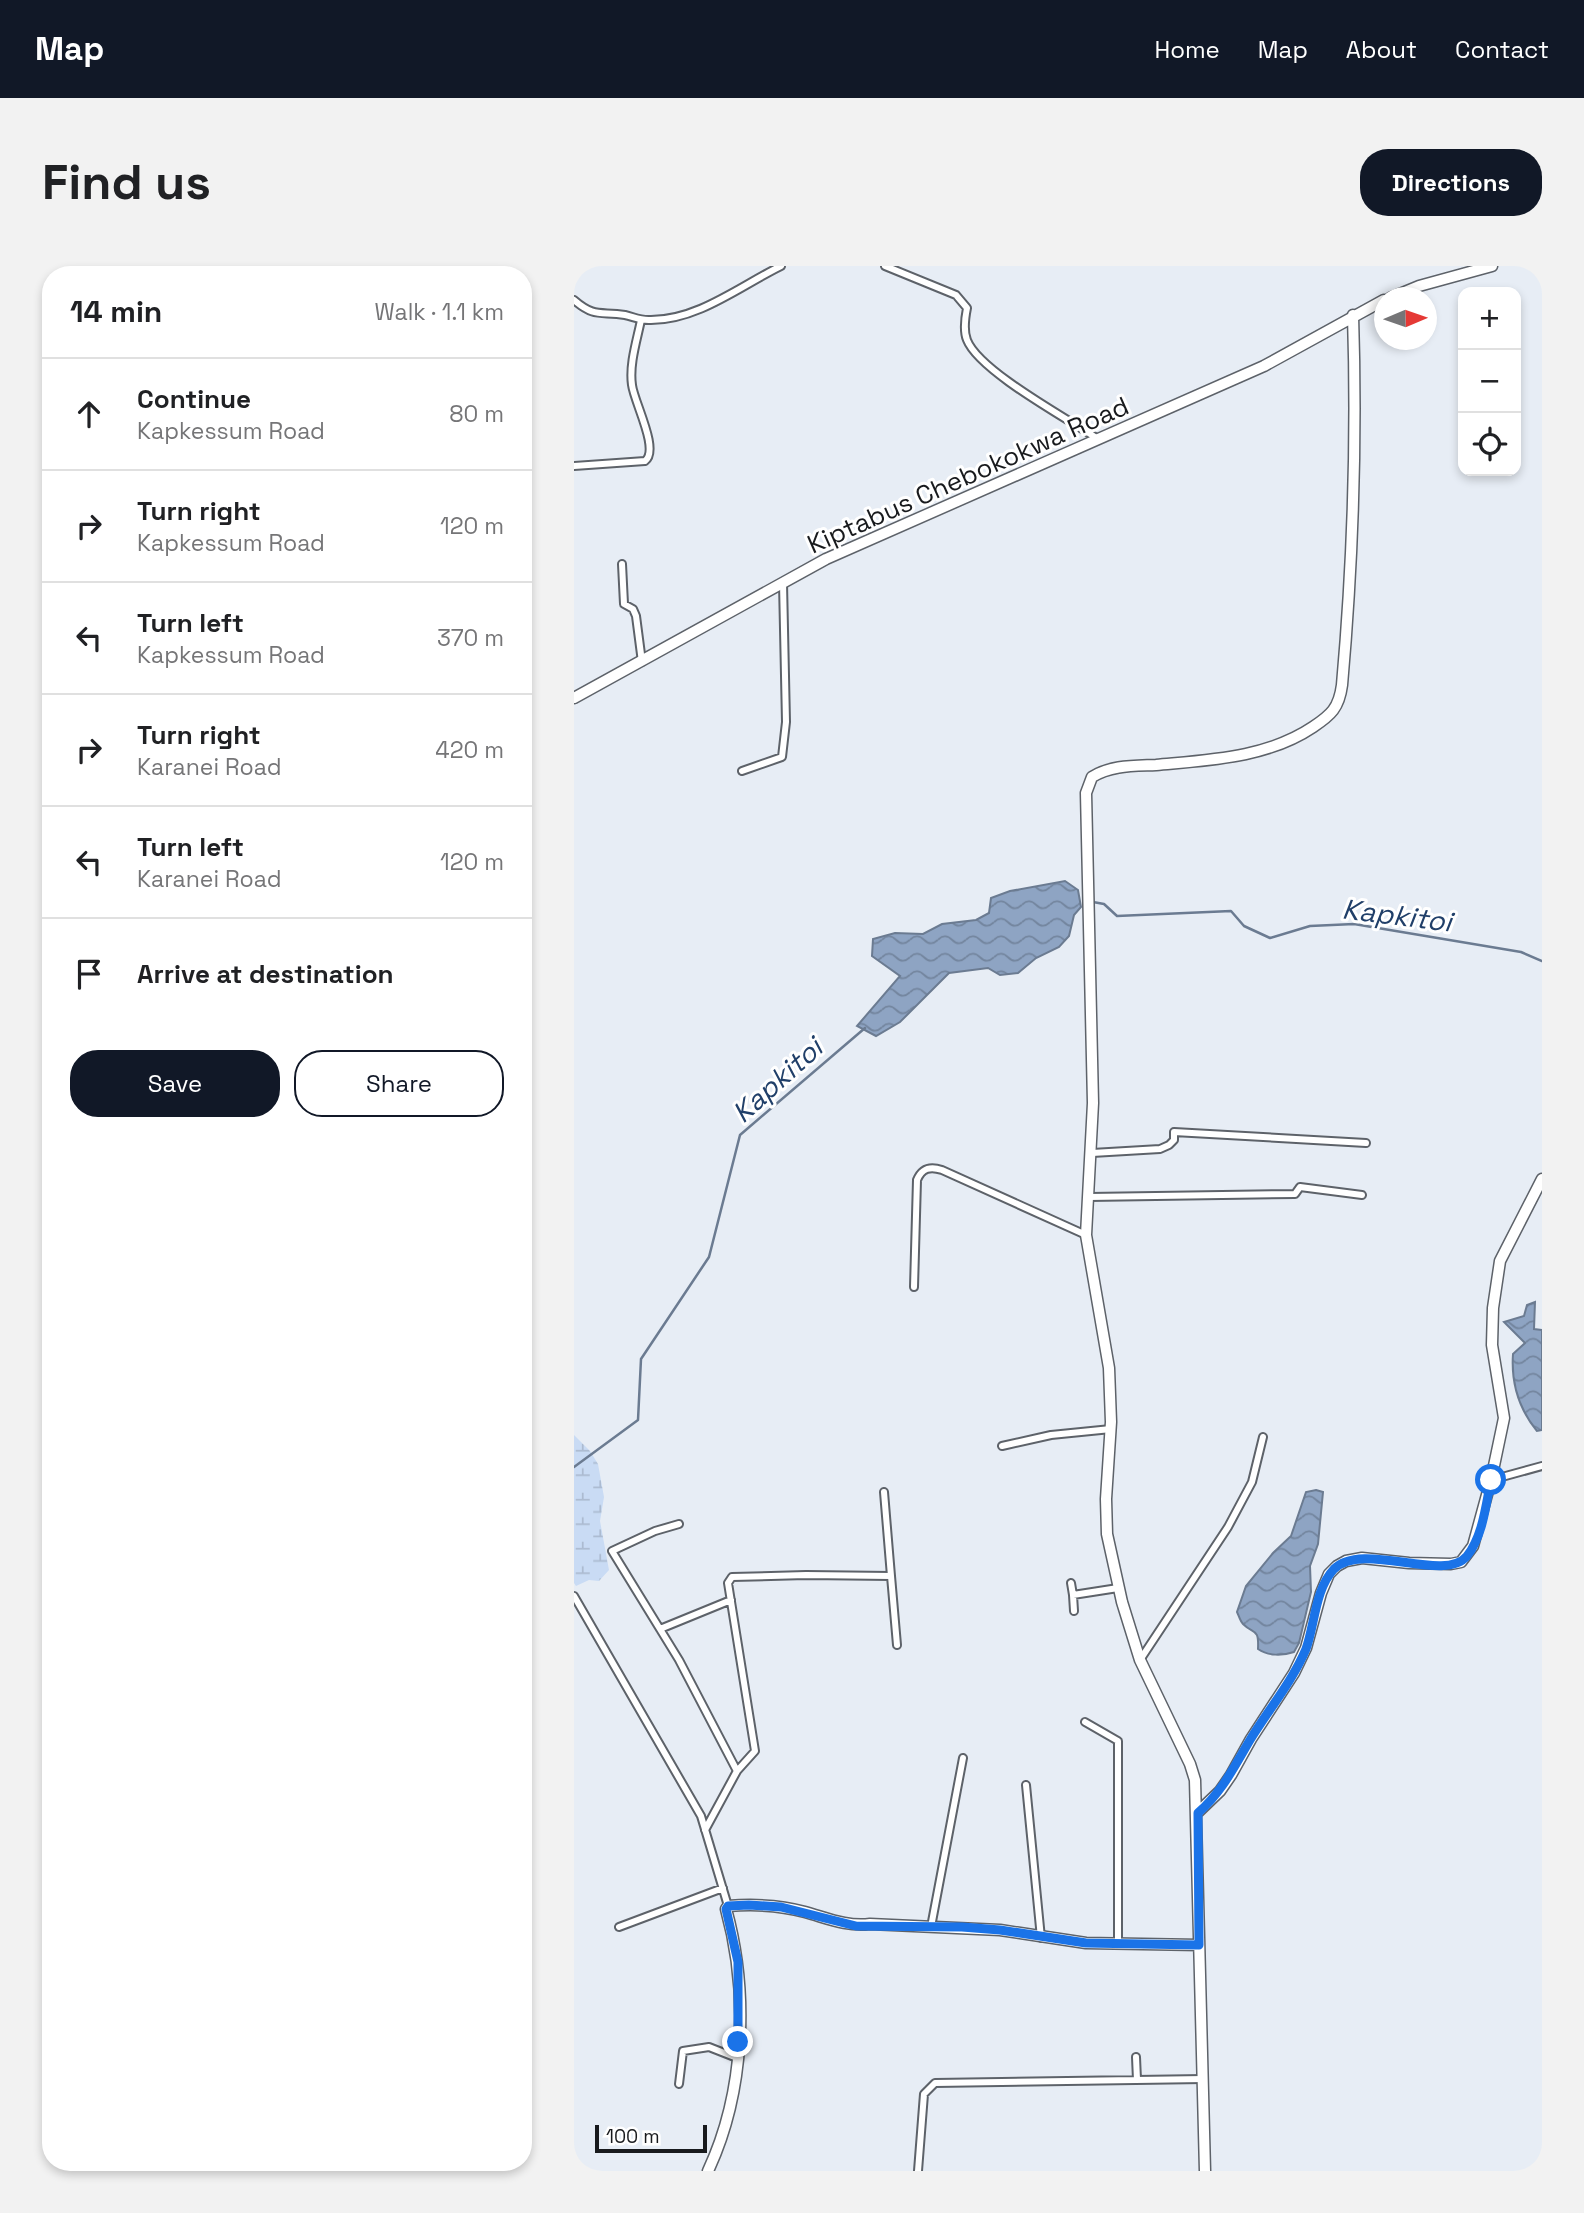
<!DOCTYPE html>
<html lang="en">
<head>
<meta charset="utf-8">
<style>
  body { margin:0; font-family:"Space Grotesk",sans-serif; background:#f2f2f2; color:#202124 }
  .controls { position:absolute; right:21px; top:21px; display:grid; overflow:hidden; border-radius:14px; box-shadow:0 4px 10px #0003 }
  .controls button { width:63px; height:63px; display:grid; place-items:center; padding:0; border:0; border-bottom:2px solid #e0e0e0; background:#fff; color:#202124; font:35px sans-serif }
  .compass { position:absolute; left:800px; top:21px; width:63px; height:63px; border-radius:50%; background:#fff; box-shadow:0 4px 10px #0003; rotate:88deg }
  .scale { position:absolute; left:21px; bottom:18px; width:112px; box-sizing:border-box; padding-left:7px; border:4px solid #181a1d; border-top:0; font-size:19px; line-height:24px; white-space:nowrap; color:#181a1d; -webkit-text-stroke:5px #fff; paint-order:stroke }
  .stop { position:absolute; width:21px; height:21px; margin:-16px; border:5px solid #1a73e8; border-radius:50%; background:#fff }
  .stop.end { background:#1a73e8; border-color:#fff; box-shadow:0 2px 7px #0008 }
  .list { margin:0; padding:0; list-style:none }
  h2 { display:flex; justify-content:space-between; align-items:center; height:91px; margin:0; padding:0 28px; font-size:30px }
  h2 small { font-size:23px; font-weight:400; color:#757577 }
  .list li { display:grid; grid-template-columns:46px 1fr auto; gap:21px; align-items:center; box-sizing:border-box; height:112px; padding:0 28px; border-top:2px solid #e0e0e0 }
  .list b { display:block; font-size:26px; white-space:nowrap }
  .list p { margin:0; font-size:23px; white-space:nowrap; color:#757577 }
  .list em { font-size:23px; font-style:normal; color:#757577 }
  .actions { display:flex; gap:14px; padding:21px 28px }
  .actions a { flex:1; padding:16px 0; border:2px solid #111827; border-radius:28px; text-align:center; font-size:24px; color:#111827 }
  .actions .main { background:#111827; color:#fff }
  .icon { flex:none; width:38px; height:38px; fill:none; stroke:currentColor; stroke-width:2; stroke-linecap:round; stroke-linejoin:round }
  .map { position:relative; flex:none; width:968px; height:1905px; overflow:hidden; border-radius:28px }
  header { display:flex; align-items:center; gap:42px; box-sizing:border-box; height:98px; padding:0 35px; background:#111827; color:#fff }
  header strong { font-size:33px }
  nav { display:flex; gap:38px; margin-inline-start:auto; font-size:24px }
  .intro { display:flex; align-items:center; justify-content:space-between; box-sizing:border-box; height:168px; padding:0 42px }
  h1 { margin:0; font-size:49px }
  .button { padding:18px 32px; border-radius:28px; background:#111827; color:#fff; font-size:24px; font-weight:700 }
  main { display:flex; gap:42px; padding:0 42px }
  aside { flex:1; background:#fff; border-radius:28px; box-shadow:0 4px 10px #0003 }
  .map>svg:first-child { display:block }
  .wetland { fill:url(#wetland-marsh) }
  .water { fill:url(#water-waves); stroke:#6b7b91; stroke-width:2 }
  .lines { fill:none; stroke-linecap:round; stroke-linejoin:round }
  .stream { stroke:#6b7b91; stroke-width:2.5 }
  .street-casing { stroke:#5d6269; stroke-width:10 }
  .secondary-casing { stroke:#5d6269; stroke-width:13 }
  .street { stroke:#fff; stroke-width:6 }
  .secondary { stroke:#fff; stroke-width:10 }
  .route { stroke:#1a73e8; stroke-width:9 }
  .labels { text-anchor:middle; stroke-width:6; stroke-linejoin:round; paint-order:stroke }
  .street-label { font-size:26px; fill:#181a1d; stroke:#fff }
  .water-label { font-size:28px; font-style:italic; fill:#203f69; stroke:#fff }
</style>
</head>
<body>
<header>
<strong>Map</strong>
<nav><a>Home</a><a>Map</a><a>About</a><a>Contact</a></nav>
</header>
<div class="intro"><h1>Find us</h1><a class="button">Directions</a></div>
<main>
<aside>
<h2>14 min<small>Walk · 1.1 km</small></h2>
<ul class="list">
<li><svg class="icon" aria-label="ahead" viewBox="0 0 24 24"><path d="M12 20V5M6 11l6-6 6 6"/></svg><div><b>Continue</b><p>Kapkessum Road</p></div><em>80 m</em></li>
<li><svg class="icon" aria-label="right" viewBox="0 0 24 24"><path d="M7 20v-9h11M14 6l5 5-5 5"/></svg><div><b>Turn right</b><p>Kapkessum Road</p></div><em>120 m</em></li>
<li><svg class="icon" aria-label="left" viewBox="0 0 24 24"><path d="M17 20v-9H6M10 6l-5 5 5 5"/></svg><div><b>Turn left</b><p>Kapkessum Road</p></div><em>370 m</em></li>
<li><svg class="icon" aria-label="right" viewBox="0 0 24 24"><path d="M7 20v-9h11M14 6l5 5-5 5"/></svg><div><b>Turn right</b><p>Karanei Road</p></div><em>420 m</em></li>
<li><svg class="icon" aria-label="left" viewBox="0 0 24 24"><path d="M17 20v-9H6M10 6l-5 5 5 5"/></svg><div><b>Turn left</b><p>Karanei Road</p></div><em>120 m</em></li>
<li><svg class="icon" aria-label="arrive" viewBox="0 0 24 24"><path d="M6 21V4h12l-3 4 3 4H6"/></svg><div><b>Arrive at destination</b></div></li>
</ul>
<div class="actions"><a class="main">Save</a><a>Share</a></div>
</aside>
<div class="map">
<svg width="968" height="1905" viewBox="0 0 968 1905">
  <defs>
    <pattern id="wetland-marsh" width="20" height="14" patternUnits="userSpaceOnUse" patternTransform="scale(1.75)"><rect width="20" height="14" fill="#c9dbf4"/><path d="M1 5h8M5 5V1M11 12h8M15 12V8" fill="none" stroke="#acbbd1"/></pattern>
    <pattern id="water-waves" width="16" height="10" patternUnits="userSpaceOnUse" patternTransform="scale(1.75)"><rect width="16" height="10" fill="#8ea4c3"/><path d="M0 5q4-4 8 0t8 0" fill="none" stroke="#73859e"/></pattern>
  </defs>
  <rect width="100%" height="100%" fill="#e7edf5"/>
  <path class="wetland" d="M 0,1169 L 16,1185 L 24,1198 L 30,1231 L 26,1255 L 35,1304 L 25,1315 L 15,1314 L 2,1320 L 0,1317 Z"/>
  <path class="water" d="M 491,615 L 504,624 L 507,641 L 500,649 L 495,670 L 485,681 L 462,692 L 444,707 L 426,709 L 414,702 L 375,707 L 326,756 L 302,770 L 283,760 L 326,710 L 298,690 L 299,673 L 321,667 L 349,668 L 368,658 L 402,654 L 415,647 L 417,632 L 436,625 Z
    M 961,1036 L 960,1063 L 968,1064 L 968,1164 L 963,1165 C 945,1143 937,1116 939,1088 L 951,1077 L 930,1056 L 950,1050 L 953,1039 Z
    M 742,1224 L 749,1226 L 744,1278 L 736,1300 L 737,1326 L 725,1377 L 720,1386 C 708,1390 694,1390 684,1383 C 685,1361 680,1369 669,1358 C 666,1355 665,1350 663,1346 L 672,1320 L 699,1287 L 717,1270 L 732,1226 Z"/>
  <g class="lines">
    <path class="stream" d="M 519,636 L 530,638 L 543,650 L 657,645 L 670,660 L 696,672 L 736,660 L 780,658 L 947,686 L 968,695
      M 0,1201 L 64,1154 L 67,1093 L 135,991 L 166,869 L 291,762"/>
    <defs>
      <path id="street" d="M 311,0 L 382,29 L 393,42 C 391,52 389,64 393,74 C 405,105 494,153 524,173
        M 0,34 C 21,52 26,45 51,49 C 60,51 67,55 77,54 C 124,54 166,20 207,0
        M 0,200 L 71,195 C 86,184 60,136 58,119 C 55,98 63,74 67,54
        M 48,298 L 50,338 L 59,343 L 62,350 L 68,396
        M 168,505 L 208,491 L 212,456 L 209,317
        M 518,887 L 586,883 L 595,879 L 600,874 L 600,866 L 792,877
        M 515,931 L 721,928 L 726,921 L 788,929
        M 340,1021 L 343,914 C 348,902 356,900 368,904 L 512,969
        M 428,1180 L 477,1169 L 537,1163
        M 917,1214 L 968,1200
        M 105,1258 L 81,1265 L 38,1285 L 105,1394 L 163,1505
        M 317,1310 L 323,1379
        M 497,1317 L 499,1329
        M 0,1330 L 127,1550 L 154,1640
        M 500,1345 L 499,1329 L 544,1322
        M 86,1363 L 157,1334
        M 566,1394 L 654,1261 L 678,1216 L 689,1171
        M 511,1456 L 544,1475 L 544,1678
        M 452,1519 L 467,1672
        M 131,1564 L 163,1505 L 181,1485 L 154,1317 L 158,1311 L 232,1309 L 317,1310 L 310,1226
        M 45,1661 L 149,1622
        M 357,1661 L 389,1492
        M 562,1791 L 563,1814
        M 105,1818 L 109,1785 L 135,1781 L 163,1792
        M 344,1905 L 350,1828 L 361,1817 L 630,1813"/>
      <path id="secondary" d="M 816,32 L 845,20 L 918,0
        M 0,432 L 252,293 L 690,100 L 810,34
        M 623,1547 L 646,1525 L 657,1509 L 677,1473 L 720,1407 L 732,1382 L 747,1327 L 755,1308 L 763,1300 L 772,1295 L 788,1292 L 835,1297 L 877,1298 L 887,1296 L 899,1280 L 917,1214 L 930,1152 L 918,1079 L 919,1042 L 926,995 L 968,913
        M 134,1905 C 171,1826 175,1726 152,1643 L 154,1640 C 180,1638 206,1639 231,1646 C 253,1652 273,1661 296,1658 L 426,1664 L 512,1677 L 625,1679
        M 631,1905 L 621,1514 L 616,1498 L 566,1394 L 548,1336 L 533,1268 L 532,1233 L 537,1156 L 535,1102 L 512,969 L 519,837 L 512,527 L 518,511 C 537,499 560,500 582,499 C 635,494 693,492 739,461 C 757,449 765,442 768,419 C 779,295 783,174 779,49"/>
    </defs>
    <use href="#street" class="street-casing"/>
    <use href="#secondary" class="secondary-casing"/>
    <use href="#street" class="street"/>
    <use href="#secondary" class="secondary"/>
  </g>
  <g class="lines">
    <path class="route" d="M 164,1776 L 164,1696 L 152,1643 L 154,1640 L 175,1639 L 207,1641 L 282,1660 L 388,1661 L 426,1664 L 512,1677 L 625,1679 L 624,1547 C 648,1526 660,1501 676,1474 C 695,1443 718,1416 732,1383 C 741,1358 741,1323 760,1303 C 789,1274 870,1318 893,1290 C 909,1270 912,1238 917,1214"/>
  </g>
  <g class="labels">
    <g class="street-label">
      <text transform="translate(394 209) rotate(-24)" y="9">Kiptabus Chebokokwa Road</text>
    </g>
    <g class="water-label">
      <text transform="translate(823 649) rotate(7)" y="10">Kapkitoi</text>
      <text transform="translate(203 814) rotate(-42)" y="10">Kapkitoi</text>
    </g>
  </g>
</svg>
<div class="controls">
<button>+</button>
<button>−</button>
<button><svg class="icon" aria-label="locate" viewBox="0 0 24 24"><circle cx="12" cy="12" r="6"/><path d="M12 2v4M12 18v4M2 12h4M18 12h4"/></svg></button>
</div>
<svg class="compass" viewBox="-18 -18 36 36"><path d="M0-13l5 13h-10z" fill="#e53935"/><path d="M0 13l5-13h-10z" fill="#757577"/></svg>
<div class="scale">100 m</div>
<div class="stop" style="left:917px;top:1214px"></div>
<div class="stop end" style="left:164px;top:1776px"></div>
</div>
</main>
</body>
</html>
